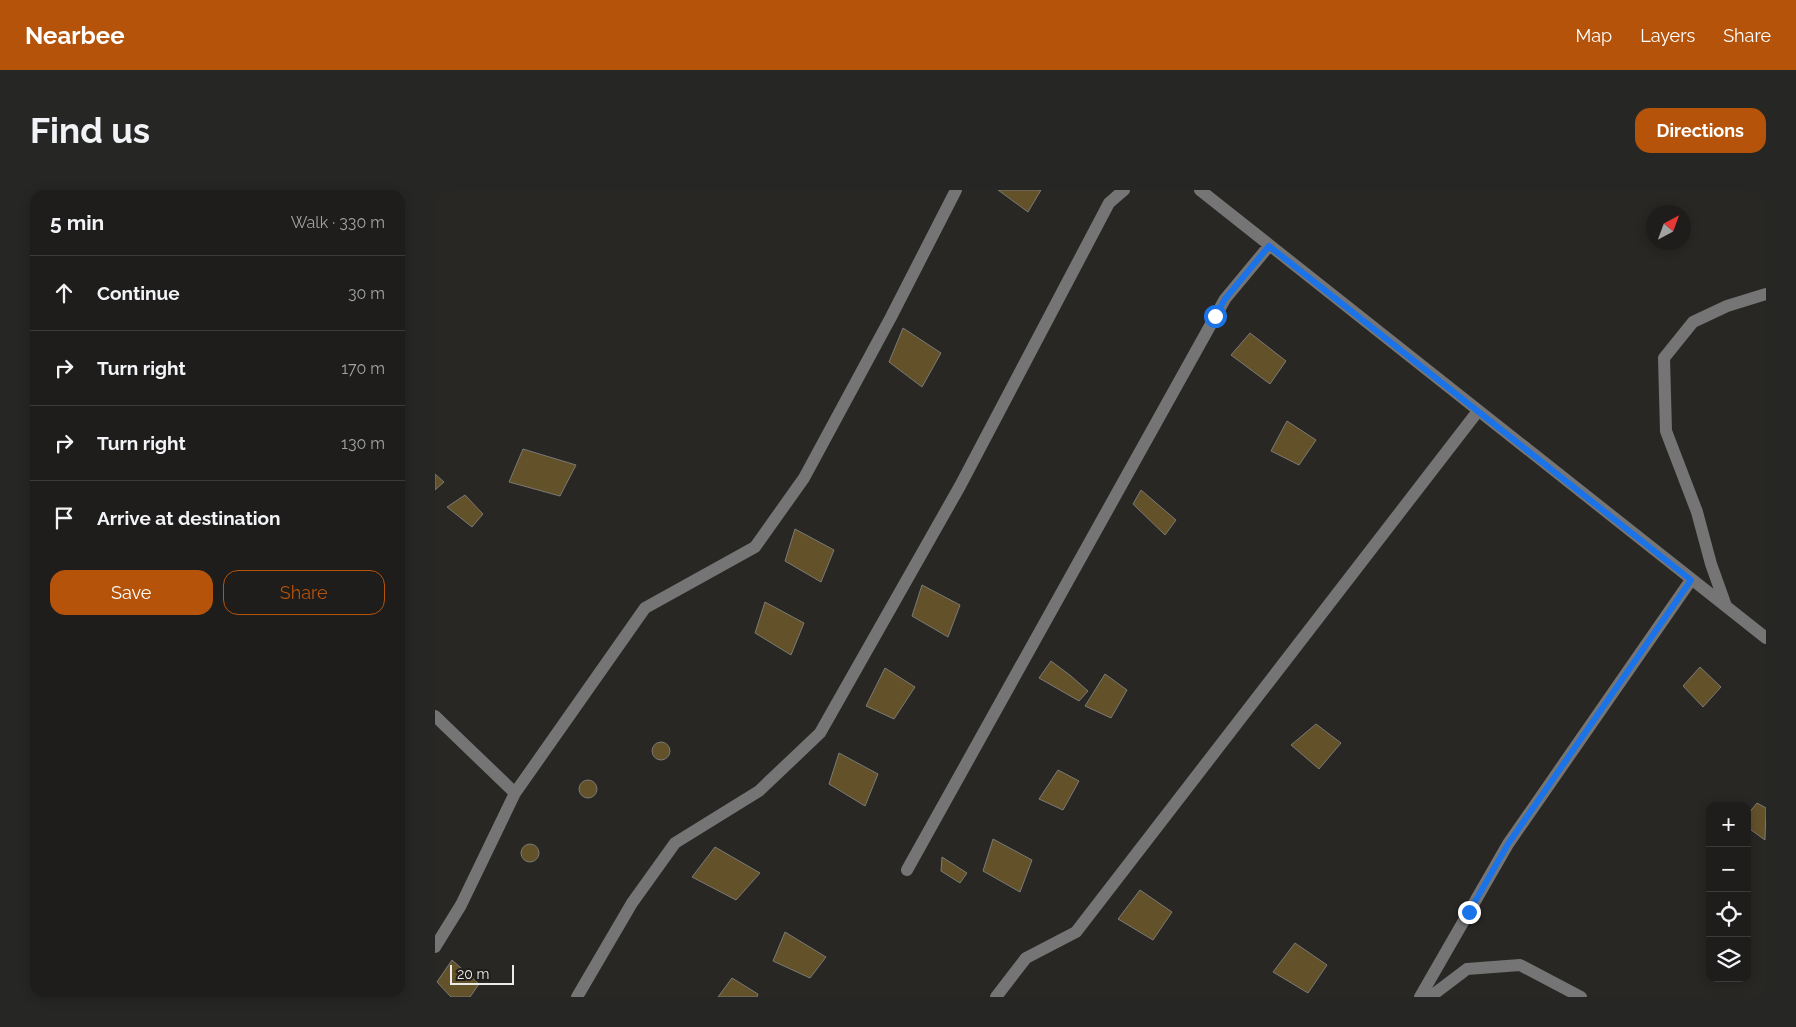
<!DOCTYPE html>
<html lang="en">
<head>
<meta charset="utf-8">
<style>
  body { margin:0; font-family:Raleway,sans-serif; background:#262624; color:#f1f3f6 }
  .controls { position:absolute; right:15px; bottom:15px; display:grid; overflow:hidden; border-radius:10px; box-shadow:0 2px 12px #0003 }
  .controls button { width:45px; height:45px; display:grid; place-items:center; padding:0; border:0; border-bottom:1px solid #3c3b3a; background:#1e1d1b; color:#f1f3f6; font:25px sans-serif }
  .compass { position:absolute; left:1211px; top:15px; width:45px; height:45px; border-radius:50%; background:#1e1d1b; box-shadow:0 2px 12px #0003; rotate:41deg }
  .scale { position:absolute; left:15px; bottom:12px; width:64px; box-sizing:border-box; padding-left:5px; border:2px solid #ecebe9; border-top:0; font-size:14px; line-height:18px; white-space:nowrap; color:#ecebe9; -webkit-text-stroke:4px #1e1d1b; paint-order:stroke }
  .stop { position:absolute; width:15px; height:15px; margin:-11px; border:4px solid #1a73e8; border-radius:50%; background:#fff }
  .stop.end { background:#1a73e8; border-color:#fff; box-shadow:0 1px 5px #0008 }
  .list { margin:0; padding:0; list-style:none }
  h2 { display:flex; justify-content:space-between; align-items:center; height:65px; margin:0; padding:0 20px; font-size:21px }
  h2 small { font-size:16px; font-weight:400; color:#a1a2a3 }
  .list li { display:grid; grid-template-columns:32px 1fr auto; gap:15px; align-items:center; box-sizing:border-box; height:75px; padding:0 20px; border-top:1px solid #3c3b3a }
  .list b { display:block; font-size:19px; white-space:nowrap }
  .list em { font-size:16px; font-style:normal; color:#a1a2a3 }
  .actions { display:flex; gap:10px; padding:15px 20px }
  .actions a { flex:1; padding:11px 0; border:1px solid #b45309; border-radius:15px; text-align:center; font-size:18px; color:#b45309 }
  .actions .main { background:#b45309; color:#fff }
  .icon { flex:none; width:28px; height:28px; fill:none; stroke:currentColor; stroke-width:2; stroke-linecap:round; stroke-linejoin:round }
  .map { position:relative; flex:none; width:1331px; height:807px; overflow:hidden; border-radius:15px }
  header { display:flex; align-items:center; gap:30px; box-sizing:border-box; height:70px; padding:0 25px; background:#b45309; color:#fff }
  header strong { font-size:24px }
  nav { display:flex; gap:28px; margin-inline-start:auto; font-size:18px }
  .intro { display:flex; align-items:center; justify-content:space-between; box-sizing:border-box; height:120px; padding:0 30px }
  h1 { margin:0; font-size:35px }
  .button { padding:12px 22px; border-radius:15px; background:#b45309; color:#fff; font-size:18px; font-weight:700 }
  main { display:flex; gap:30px; padding:0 30px }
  aside { flex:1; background:#1e1d1b; border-radius:15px; box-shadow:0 2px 12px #0003 }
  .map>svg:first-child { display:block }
  .building { fill:#63512a; stroke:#7b7a77 }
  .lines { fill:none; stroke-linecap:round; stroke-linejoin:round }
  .minor { stroke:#757576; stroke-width:12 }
  .route { stroke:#1a73e8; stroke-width:6 }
</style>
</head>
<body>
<header>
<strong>Nearbee</strong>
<nav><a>Map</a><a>Layers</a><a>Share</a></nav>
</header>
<div class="intro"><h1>Find us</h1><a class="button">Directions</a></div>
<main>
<aside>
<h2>5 min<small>Walk · 330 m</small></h2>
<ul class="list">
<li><svg class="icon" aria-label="ahead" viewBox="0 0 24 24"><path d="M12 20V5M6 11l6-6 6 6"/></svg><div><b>Continue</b></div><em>30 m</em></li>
<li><svg class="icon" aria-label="right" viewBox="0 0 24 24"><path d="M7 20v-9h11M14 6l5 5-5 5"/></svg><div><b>Turn right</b></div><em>170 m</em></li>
<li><svg class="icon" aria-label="right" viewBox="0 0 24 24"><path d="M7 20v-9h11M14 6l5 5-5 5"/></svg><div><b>Turn right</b></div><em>130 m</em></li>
<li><svg class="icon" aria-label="arrive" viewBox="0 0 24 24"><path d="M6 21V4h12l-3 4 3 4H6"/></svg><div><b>Arrive at destination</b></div></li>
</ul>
<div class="actions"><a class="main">Save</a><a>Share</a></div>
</aside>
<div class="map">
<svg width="1331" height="807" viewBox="0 0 1331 807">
  <rect width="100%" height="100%" fill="#282724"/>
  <path class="building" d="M 563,0 L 606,0 L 593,22 Z
    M 468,138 L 506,163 L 487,197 L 454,172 Z
    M 815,143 L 851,171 L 835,194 L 796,165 Z
    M 852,231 L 881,250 L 864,275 L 836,261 Z
    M 88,259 L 141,275 L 125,306 L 74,292 Z
    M 0,284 L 9,292 L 0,300 Z
    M 706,300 L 741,330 L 730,345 L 698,314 Z
    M 30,305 L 48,324 L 37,337 L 12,317 Z
    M 360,339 L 399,360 L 386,392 L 350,371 Z
    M 487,395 L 525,415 L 513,447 L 477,426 Z
    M 330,412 L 369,433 L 356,465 L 320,443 Z
    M 616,471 L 636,486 L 653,501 L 644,511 L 604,488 Z
    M 1265,477 L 1286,497 L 1268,517 L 1248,496 Z
    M 450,478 L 480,497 L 459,529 L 431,516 Z
    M 670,484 L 692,500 L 676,528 L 650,516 Z
    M 881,534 L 906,553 L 884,579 L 856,555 Z
    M217 561a9 9 0 1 1 18 0a9 9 0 1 1-18 0Z
    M 404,563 L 443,584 L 430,616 L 394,594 Z
    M 623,580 L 644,591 L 628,620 L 604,609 Z
    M144 599a9 9 0 1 1 18 0a9 9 0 1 1-18 0Z
    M 1322,613 L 1331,618 L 1330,650 L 1312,637 L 1312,625 Z
    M 558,649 L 597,670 L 585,702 L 548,681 Z
    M86 663a9 9 0 1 1 18 0a9 9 0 1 1-18 0Z
    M 280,657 L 325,683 L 301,710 L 257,687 Z
    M 507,667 L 532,683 L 525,693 L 506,681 Z
    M 705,700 L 737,722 L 718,750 L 683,729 Z
    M 350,742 L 391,767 L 375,788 L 338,771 Z
    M 860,753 L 892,775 L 873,803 L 838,782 Z
    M 17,770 L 44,794 L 35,807 L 16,807 L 2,792 Z
    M 297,788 L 323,804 L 322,807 L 283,807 Z"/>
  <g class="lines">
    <path class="minor" d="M 765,0 L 1331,448
      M 1291,416 L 1276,374 L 1262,322 L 1231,241 L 1229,168 L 1258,132 L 1292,116 L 1331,104
      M 0,526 L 80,603
      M 472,680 L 790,109 L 834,56
      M 0,757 L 26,715 L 80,603 L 210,418 L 320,357 L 369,288 L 456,127 L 521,0
      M 142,807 L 197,713 L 240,653 L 324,601 L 385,543 L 525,296 L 674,13 L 689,0
      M 561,807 L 591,768 L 641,742 L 1043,221
      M 985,807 L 1073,654 L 1256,390
      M 995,807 L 1032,779 L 1085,775 L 1146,807"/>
  </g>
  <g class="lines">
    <path class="route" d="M 780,126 L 790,109 L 834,56 L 1256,390 L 1073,654 L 1034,722"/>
  </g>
</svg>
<div class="controls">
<button>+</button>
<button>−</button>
<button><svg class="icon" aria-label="locate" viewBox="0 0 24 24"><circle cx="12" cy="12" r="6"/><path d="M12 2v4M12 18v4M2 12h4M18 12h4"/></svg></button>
<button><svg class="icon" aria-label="layers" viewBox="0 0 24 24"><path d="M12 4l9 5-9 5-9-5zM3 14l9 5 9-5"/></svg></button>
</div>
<svg class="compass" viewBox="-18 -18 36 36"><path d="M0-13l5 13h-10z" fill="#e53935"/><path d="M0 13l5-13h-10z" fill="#a1a2a3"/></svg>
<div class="scale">20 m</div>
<div class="stop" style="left:780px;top:126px"></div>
<div class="stop end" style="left:1034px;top:722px"></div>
</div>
</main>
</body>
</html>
